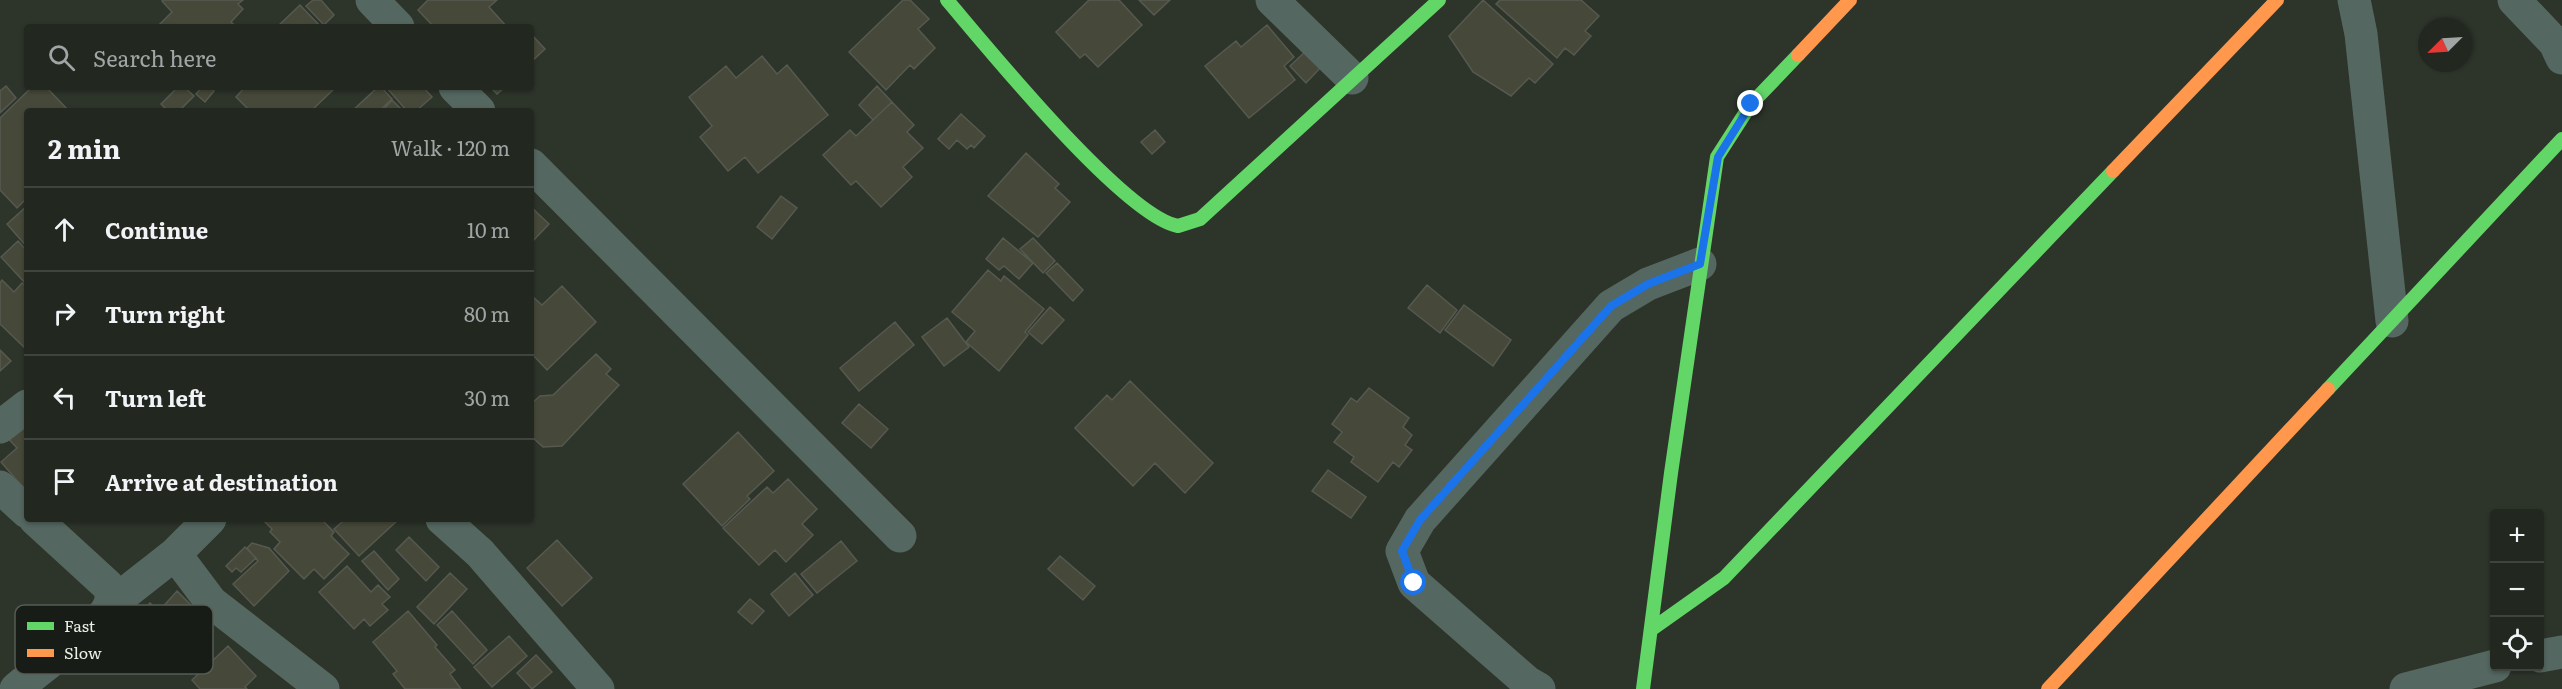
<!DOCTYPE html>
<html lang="en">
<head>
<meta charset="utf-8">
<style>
  body { margin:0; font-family:Literata,serif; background:#2e332d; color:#f1f3f6 }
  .controls { position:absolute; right:18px; bottom:18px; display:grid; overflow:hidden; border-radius:6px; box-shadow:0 2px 4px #0004 }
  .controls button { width:54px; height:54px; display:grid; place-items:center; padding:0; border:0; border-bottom:2px solid #3f443e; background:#222720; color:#f1f3f6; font:30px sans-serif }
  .compass { position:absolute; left:2418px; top:18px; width:54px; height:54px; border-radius:50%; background:#222720; box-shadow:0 2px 4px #0004; rotate:246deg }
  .stop { position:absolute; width:18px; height:18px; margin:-14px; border:4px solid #1a73e8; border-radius:50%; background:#fff }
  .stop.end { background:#1a73e8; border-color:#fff; box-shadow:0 2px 6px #0008 }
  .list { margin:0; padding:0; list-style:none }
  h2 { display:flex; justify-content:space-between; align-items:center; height:78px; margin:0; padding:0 24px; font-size:26px }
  h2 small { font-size:20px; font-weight:400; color:#a2a5a5 }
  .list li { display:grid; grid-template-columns:39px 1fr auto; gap:18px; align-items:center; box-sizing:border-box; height:84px; padding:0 24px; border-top:2px solid #3f443e }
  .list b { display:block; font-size:22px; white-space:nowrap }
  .list em { font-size:20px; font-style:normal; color:#a2a5a5 }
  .icon { flex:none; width:33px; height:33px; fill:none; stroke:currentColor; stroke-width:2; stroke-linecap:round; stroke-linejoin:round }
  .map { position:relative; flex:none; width:2562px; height:689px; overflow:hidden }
  .search { position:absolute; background:#222720; box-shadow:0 2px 4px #0004; left:24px; top:24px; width:510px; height:66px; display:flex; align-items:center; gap:15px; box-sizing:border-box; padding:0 21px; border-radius:6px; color:#a2a5a5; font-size:22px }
  .panel { position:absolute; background:#222720; box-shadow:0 2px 4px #0004; left:24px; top:108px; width:510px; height:414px; border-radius:6px }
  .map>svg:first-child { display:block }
  .building { fill:#464939; stroke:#565950; stroke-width:1.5 }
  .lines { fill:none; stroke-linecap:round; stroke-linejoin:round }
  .street { stroke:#556761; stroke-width:33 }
  .fast { stroke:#63d668; stroke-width:14 }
  .slow { stroke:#ff974d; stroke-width:14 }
  .route { stroke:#1a73e8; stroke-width:8 }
  .key { fill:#171d16; stroke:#565c54; stroke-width:1.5 }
  .key-label { font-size:16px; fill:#e9f0e6 }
</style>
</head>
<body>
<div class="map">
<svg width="2562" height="689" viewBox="0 0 2562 689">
  <rect width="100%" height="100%" fill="#2d342a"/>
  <path class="building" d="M 163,0 L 243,0 L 238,4 L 243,9 L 231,22 L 236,27 L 160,27 L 159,25 L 172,12 L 162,1 Z
    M 313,0 L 321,0 L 334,15 L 324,25 L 306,6 Z
    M 428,0 L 497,0 L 489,7 L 507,27 L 434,27 L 418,10 Z
    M 903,0 L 910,0 L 929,19 L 918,29 L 935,48 L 914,69 L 910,65 L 886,90 L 849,52 Z
    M 1089,0 L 1119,0 L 1142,25 L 1098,67 L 1085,54 L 1080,58 L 1056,32 Z
    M 1139,0 L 1170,0 L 1154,15 Z
    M 1483,0 L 1553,64 L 1535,83 L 1529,78 L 1511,96 L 1473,72 L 1449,36 Z
    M 1500,0 L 1581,0 L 1599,16 L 1585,31 L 1591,36 L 1574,55 L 1565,48 L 1557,58 L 1496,4 Z
    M 300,5 L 321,27 L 277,27 Z
    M 1267,25 L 1294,57 L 1284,66 L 1295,80 L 1249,118 L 1205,66 L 1236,41 L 1241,47 Z
    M 531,34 L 545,49 L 531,62 Z
    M 1308,49 L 1323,65 L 1306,83 L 1290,66 Z
    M 762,56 L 777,74 L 787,65 L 828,115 L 758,173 L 745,157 L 728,171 L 700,137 L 712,126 L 689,97 L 726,66 L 736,78 Z
    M 6,86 L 16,98 L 0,113 L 0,91 Z
    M 877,86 L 892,102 L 873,120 L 859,105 Z
    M 32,87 L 46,87 L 69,111 L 27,111 L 27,198 L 17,208 L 0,190 L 0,118 Z
    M 178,87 L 184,87 L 194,96 L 179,111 L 168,111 L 161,104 Z
    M 202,87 L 210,87 L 214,91 L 205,102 L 196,94 Z
    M 245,87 L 336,87 L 311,111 L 250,111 L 236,97 Z
    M 378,87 L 381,87 L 392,99 L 379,111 L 352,111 Z
    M 386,87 L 423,87 L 432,97 L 416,111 L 407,111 Z
    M 490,87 L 505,87 L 497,94 Z
    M 392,100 L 403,111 L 382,111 Z
    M 892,102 L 914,125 L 907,132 L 923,148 L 903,167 L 912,177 L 881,207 L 856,181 L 851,185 L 823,155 L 850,130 L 856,136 Z
    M 961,114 L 985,136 L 974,148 L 971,145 L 967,149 L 957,140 L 949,149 L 938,139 Z
    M 1155,130 L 1165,142 L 1152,154 L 1141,142 Z
    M 1026,153 L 1059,184 L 1055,188 L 1070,202 L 1038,237 L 988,196 Z
    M 781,196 L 797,208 L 772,239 L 757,227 Z
    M 27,206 L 27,247 L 7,224 Z
    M 531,207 L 549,224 L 532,242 L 531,241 Z
    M 1003,238 L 1033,263 L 1019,279 L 1004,266 L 999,270 L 986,259 Z
    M 1033,238 L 1055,261 L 1043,273 L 1020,249 Z
    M 18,241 L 27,251 L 27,285 L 1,257 Z
    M 1057,263 L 1083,290 L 1073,301 L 1046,273 Z
    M 988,270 L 1001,281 L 1004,276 L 1044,309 L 1025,332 L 1028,335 L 999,371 L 966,342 L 975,331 L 952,312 Z
    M 2,280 L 14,292 L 22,283 L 27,287 L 27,350 L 0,324 L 0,283 Z
    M 1427,285 L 1457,310 L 1440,333 L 1408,308 Z
    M 562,286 L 596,322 L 547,370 L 531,353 L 531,299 L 533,297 L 542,305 Z
    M 1464,305 L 1511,340 L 1493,366 L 1445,330 Z
    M 1050,307 L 1064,320 L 1042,344 L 1028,332 Z
    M 947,318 L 969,347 L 944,366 L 922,337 Z
    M 895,322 L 914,345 L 859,391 L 840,368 Z
    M 0,350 L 11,361 L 0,371 Z
    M 596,354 L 611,369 L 606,374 L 619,385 L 562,446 L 543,447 L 531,436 L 531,404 L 540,396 L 553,395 Z
    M 1130,381 L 1213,463 L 1185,493 L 1155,463 L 1133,486 L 1075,428 L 1107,395 L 1112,400 Z
    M 1369,388 L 1409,418 L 1403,427 L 1412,435 L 1405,445 L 1412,450 L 1399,467 L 1393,462 L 1378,482 L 1351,462 L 1354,457 L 1334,442 L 1342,432 L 1332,424 L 1351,398 L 1357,402 Z
    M 859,404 L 888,429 L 871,448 L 842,423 Z
    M 27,413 L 27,492 L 1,462 L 17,448 L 3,433 Z
    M 738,432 L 774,471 L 747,496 L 750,499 L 722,526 L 683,484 Z
    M 1328,470 L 1366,497 L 1351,518 L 1312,491 Z
    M 788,479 L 817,509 L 802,524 L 813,535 L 786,562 L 775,550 L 759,565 L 723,528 L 767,487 L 773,493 Z
    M 265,519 L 321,519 L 334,532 L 331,536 L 349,554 L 324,579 L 314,569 L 304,579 L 274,549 L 280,542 L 270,532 L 272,529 L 264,521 Z
    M 340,519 L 399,519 L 359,556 L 334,529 L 342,522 Z
    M 409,537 L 439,567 L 426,581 L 396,550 Z
    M 557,540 L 592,578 L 562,606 L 527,568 Z
    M 841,541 L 857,561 L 817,593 L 801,574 Z
    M 252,543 L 269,548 L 289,571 L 254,606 L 233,584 L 258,561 L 247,548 Z
    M 245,547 L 256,558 L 241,572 L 236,568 L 232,572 L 226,566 Z
    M 374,551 L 399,579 L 388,590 L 362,561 Z
    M 1060,556 L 1095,586 L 1083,600 L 1048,569 Z
    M 347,566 L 371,592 L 378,585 L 390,597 L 382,604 L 388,610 L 370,626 L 364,619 L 354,629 L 319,592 Z
    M 450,573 L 467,589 L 434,624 L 417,607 Z
    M 795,573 L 813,595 L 789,616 L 771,594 Z
    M 177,591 L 191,605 L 159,636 L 138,615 L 150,603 L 159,611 Z
    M 750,599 L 764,611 L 752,624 L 738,612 Z
    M 408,611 L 437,645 L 435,647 L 455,670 L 450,674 L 461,689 L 405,689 L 393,674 L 397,671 L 373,642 Z
    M 452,611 L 487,650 L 473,664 L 437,625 Z
    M 509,636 L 527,656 L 492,687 L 474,667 Z
    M 228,646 L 256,676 L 245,687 L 247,689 L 200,689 L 192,680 Z
    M 536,655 L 552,672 L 532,689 L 517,673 Z"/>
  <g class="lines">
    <path class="street" d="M 372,0 L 398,27
      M 1272,0 L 1352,78
      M 2354,0 L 2361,34 L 2392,321
      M 2514,0 L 2555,43 L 2562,58
      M 455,87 L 479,111
      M 531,165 L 900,536
      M 0,427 L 27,406
      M 0,487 L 27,512
      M 442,519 L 480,553 L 598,689
      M 175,554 L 211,602 L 323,689
      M 110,605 L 175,554 L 210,519
      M 2540,656 L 2562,652
      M 16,689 C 35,672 105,623 110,603 C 113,595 111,592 107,585 L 35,519
      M 1539,689 L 1527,682 L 1414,583 L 1402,551 L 1420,520 L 1611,306 L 1648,284 L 1700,264
      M 2406,689 L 2495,666"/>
    <path class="fast" d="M 947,0 C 987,47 1124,216 1178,226 L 1200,219 L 1439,0
      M 2328,389 L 2562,139
      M 1652,629 L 1724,578 L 2113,171
      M 1643,689 L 1671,473 L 1717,157 L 1751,104 L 1798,55"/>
    <path class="slow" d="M 1798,55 L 1850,0
      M 2113,171 L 2277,0
      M 2048,689 L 2328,389"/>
  </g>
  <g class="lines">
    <path class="route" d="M 1414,583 L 1402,551 L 1420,520 L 1611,306 L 1648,284 L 1700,264 L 1718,157 L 1751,104"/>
  </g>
  <rect x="15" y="605" width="198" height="69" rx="9" class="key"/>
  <rect x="27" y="622" width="27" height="8" fill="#63d668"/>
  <rect x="27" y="649" width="27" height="8" fill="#ff974d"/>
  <g class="key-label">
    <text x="64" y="632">Fast</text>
    <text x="64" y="659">Slow</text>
  </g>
</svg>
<div class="controls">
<button>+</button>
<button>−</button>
<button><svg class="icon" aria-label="locate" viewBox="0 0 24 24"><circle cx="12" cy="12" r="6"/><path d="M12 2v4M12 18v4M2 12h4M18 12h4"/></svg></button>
</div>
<svg class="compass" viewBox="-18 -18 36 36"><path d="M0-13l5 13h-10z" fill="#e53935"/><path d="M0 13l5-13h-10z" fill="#a2a5a5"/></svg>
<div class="stop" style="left:1414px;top:583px"></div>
<div class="stop end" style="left:1751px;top:104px"></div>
<div class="search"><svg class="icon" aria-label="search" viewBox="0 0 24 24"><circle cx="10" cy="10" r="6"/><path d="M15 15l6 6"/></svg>Search here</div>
<section class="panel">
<h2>2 min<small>Walk · 120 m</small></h2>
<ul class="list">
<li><svg class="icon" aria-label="ahead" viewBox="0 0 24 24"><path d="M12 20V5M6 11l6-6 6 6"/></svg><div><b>Continue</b></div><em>10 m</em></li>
<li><svg class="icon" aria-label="right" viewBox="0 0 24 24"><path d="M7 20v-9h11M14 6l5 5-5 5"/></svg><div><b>Turn right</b></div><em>80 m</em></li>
<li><svg class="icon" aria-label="left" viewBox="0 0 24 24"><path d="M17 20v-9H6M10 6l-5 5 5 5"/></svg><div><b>Turn left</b></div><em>30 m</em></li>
<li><svg class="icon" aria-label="arrive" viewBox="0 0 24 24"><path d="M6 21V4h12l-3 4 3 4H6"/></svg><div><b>Arrive at destination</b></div></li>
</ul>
</section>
</div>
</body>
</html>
